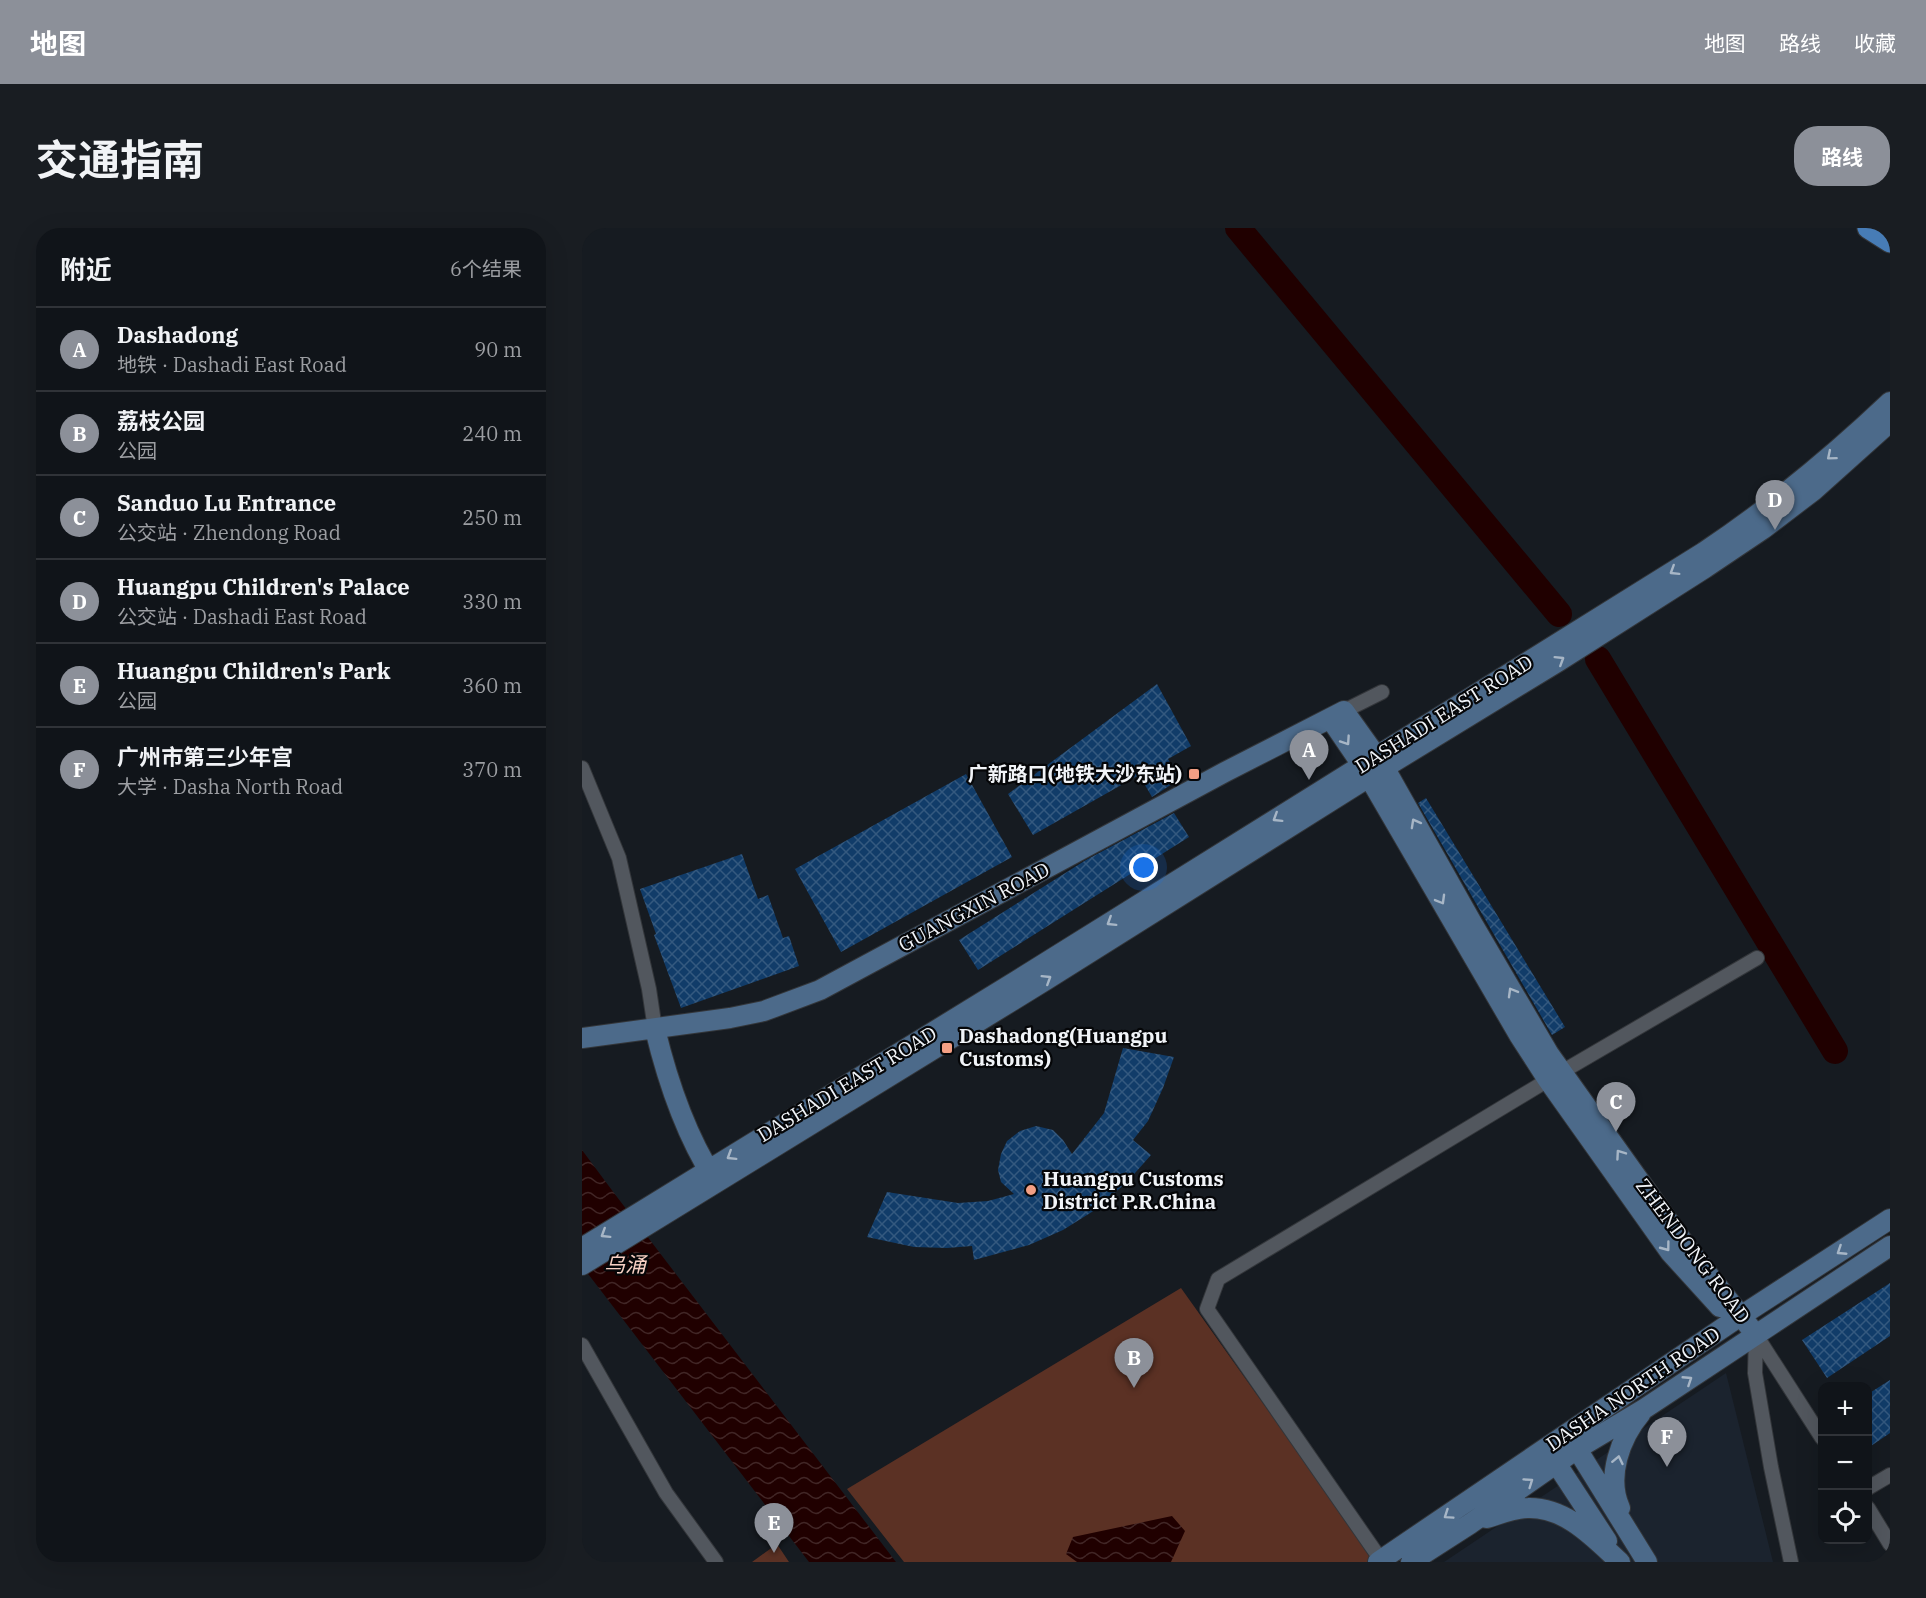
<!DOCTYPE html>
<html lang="zh">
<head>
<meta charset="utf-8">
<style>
  body { margin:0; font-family:"IBM Plex Serif","Noto Sans SC",serif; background:#191d22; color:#f1f3f6 }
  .controls { position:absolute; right:18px; bottom:18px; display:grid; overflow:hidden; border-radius:12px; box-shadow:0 6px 24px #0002 }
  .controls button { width:54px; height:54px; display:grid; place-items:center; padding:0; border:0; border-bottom:2px solid #303338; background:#101419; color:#f1f3f6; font:30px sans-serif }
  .you { position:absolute; left:562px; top:640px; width:21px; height:21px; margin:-15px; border:4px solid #fff; border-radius:50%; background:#1a73e8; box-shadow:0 0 0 9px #1a73e833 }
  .badge { display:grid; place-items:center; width:39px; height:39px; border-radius:50%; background:#8c9099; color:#fff; font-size:20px; font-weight:700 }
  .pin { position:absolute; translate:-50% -50px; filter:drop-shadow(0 2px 3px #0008) }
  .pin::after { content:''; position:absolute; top:32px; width:21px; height:18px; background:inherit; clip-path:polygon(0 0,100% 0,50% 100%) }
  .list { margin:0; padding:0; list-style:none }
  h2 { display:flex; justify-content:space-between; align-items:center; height:78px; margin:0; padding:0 24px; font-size:26px }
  h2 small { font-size:20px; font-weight:400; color:#9c9ea2 }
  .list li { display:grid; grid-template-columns:39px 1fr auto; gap:18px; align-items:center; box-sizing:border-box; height:84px; padding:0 24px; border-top:2px solid #303338 }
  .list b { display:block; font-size:22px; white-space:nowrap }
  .list p { margin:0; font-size:20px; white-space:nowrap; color:#9c9ea2 }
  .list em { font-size:20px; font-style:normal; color:#9c9ea2 }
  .icon { flex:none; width:33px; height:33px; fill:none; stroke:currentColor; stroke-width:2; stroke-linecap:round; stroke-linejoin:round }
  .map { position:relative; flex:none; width:1308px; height:1334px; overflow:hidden; border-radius:24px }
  header { display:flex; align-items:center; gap:36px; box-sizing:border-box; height:84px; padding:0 30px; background:#8c9099; color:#fff }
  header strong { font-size:28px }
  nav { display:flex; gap:33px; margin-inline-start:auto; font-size:21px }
  .intro { display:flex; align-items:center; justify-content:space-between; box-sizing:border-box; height:144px; padding:0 36px }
  h1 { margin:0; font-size:42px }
  .button { padding:15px 27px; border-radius:24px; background:#8c9099; color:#fff; font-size:21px; font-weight:700 }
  main { display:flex; gap:36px; padding:0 36px }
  aside { flex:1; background:#101419; border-radius:24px; box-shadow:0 6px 24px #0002 }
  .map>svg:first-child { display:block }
  .built { fill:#1b232e }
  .park { fill:#5b3124 }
  .water { fill:url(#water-waves) }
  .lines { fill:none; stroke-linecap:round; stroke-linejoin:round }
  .river { stroke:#200000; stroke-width:26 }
  .building { fill:url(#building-cross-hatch) }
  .street-casing { stroke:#33363a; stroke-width:16 }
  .secondary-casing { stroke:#33363a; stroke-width:22 }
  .primary-casing { stroke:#33363a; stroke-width:23 }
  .street { stroke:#52575e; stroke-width:14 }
  .secondary { stroke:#4c6a8a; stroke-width:20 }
  .primary { stroke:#477cb6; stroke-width:21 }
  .oneway { stroke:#a7b6c6 }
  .poi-dot { fill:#f39f84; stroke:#050608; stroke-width:2 }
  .labels { text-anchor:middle; stroke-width:4.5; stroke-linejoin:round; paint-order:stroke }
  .street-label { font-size:20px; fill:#f1f4f8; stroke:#050608 }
  .poi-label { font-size:20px; font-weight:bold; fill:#f1f4f8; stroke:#050608; text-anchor:start }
  .water-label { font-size:21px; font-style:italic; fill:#f8d0c4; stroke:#050608 }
</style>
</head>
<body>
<header>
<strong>地图</strong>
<nav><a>地图</a><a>路线</a><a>收藏</a></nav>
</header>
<div class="intro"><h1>交通指南</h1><a class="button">路线</a></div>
<main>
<aside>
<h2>附近<small>6个结果</small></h2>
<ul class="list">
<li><span class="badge">A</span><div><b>Dashadong</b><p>地铁 · Dashadi East Road</p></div><em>90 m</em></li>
<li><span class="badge">B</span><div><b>荔枝公园</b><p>公园</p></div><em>240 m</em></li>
<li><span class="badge">C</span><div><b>Sanduo Lu Entrance</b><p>公交站 · Zhendong Road</p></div><em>250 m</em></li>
<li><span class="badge">D</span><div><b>Huangpu Children's Palace</b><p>公交站 · Dashadi East Road</p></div><em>330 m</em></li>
<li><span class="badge">E</span><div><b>Huangpu Children's Park</b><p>公园</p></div><em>360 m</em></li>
<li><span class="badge">F</span><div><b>广州市第三少年宫</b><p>大学 · Dasha North Road</p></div><em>370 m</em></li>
</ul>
</aside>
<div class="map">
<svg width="1308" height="1334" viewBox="0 0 1308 1334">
  <defs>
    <pattern id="water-waves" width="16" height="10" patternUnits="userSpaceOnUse" patternTransform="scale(1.5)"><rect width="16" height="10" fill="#200000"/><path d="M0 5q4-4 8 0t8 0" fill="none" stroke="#412626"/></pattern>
    <pattern id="building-cross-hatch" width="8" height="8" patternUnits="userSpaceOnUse" patternTransform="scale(1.5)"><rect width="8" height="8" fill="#113c69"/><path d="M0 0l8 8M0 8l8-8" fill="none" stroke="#34597f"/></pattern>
  </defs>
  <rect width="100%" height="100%" fill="#161b21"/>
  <path class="built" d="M 1144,1145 L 1191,1334 L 862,1334 Z"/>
  <path class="park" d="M 599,1060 L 791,1330 L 785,1334 L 322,1334 L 265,1261 Z
    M 195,1316 L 207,1334 L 170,1334 Z"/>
  <path class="water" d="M 0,922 L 32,965 L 314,1334 L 227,1334 L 0,1038 Z
    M 590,1288 L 603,1303 L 589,1334 L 495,1334 L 484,1326 L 491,1309 Z"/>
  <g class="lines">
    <path class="river" d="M 656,0 L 977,386
      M 1016,431 L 1253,823"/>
  </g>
  <path class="building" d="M 575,456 L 609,518 L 586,531 L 598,551 L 570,569 L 557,547 L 451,607 L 426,566 Z
    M 384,546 L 430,629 L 259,724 L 213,641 Z
    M 844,570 L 983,799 L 970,807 L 836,575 Z
    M 592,585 L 607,609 L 396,742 L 377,712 L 504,632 Z
    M 160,626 L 176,671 L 186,667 L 201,710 L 207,708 L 217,738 L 99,780 L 72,707 L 74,706 L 58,661 Z
    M 541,820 L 592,829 L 581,860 L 566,893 L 551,912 L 569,927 L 545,954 L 513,982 L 481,1002 L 447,1017 L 392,1032 L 390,1018 L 365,1020 L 332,1019 L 285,1009 L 305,964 L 376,975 L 406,973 L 432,966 L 419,954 L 416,942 L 419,926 L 425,913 L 438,903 L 454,898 L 471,902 L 481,912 L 490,926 L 522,885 Z
    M 1308,1055 L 1308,1108 L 1245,1150 L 1220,1112 Z
    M 1308,1152 L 1308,1205 L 1286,1220 L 1286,1166 Z"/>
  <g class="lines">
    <defs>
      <path id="street" d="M 762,483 L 800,464
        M 0,540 L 37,630 L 67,761 L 73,801
        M 1174,1107 L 1173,1145 L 1189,1239 L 1209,1334
        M 1174,1107 L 1240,1210
        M 0,1117 L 84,1265 L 134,1334
        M 1286,1260 L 1308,1247
        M 1286,1280 L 1308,1316
        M 799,1332 L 625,1081 L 636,1051 L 966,852 L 1175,730"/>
      <path id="secondary" d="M 748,490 L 780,537 L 937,807 L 966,852 L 1088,1024 L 1138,1079
        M 73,801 C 85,851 104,907 132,951
        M 0,810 L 148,790 L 182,783 L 238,762 L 643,544 L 762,483 L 802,539 L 890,695 L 967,826 L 1106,1021 L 1174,1107
        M 0,1020 L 439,750 L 1122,324 C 1188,280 1250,229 1308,174
        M 0,1037 L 464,752 L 787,549 L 977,433 L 1123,340 L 1181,301 L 1231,263 L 1308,194
        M 984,1220 L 995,1221 L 1065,1334
        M 969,1224 L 974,1235 L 1025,1313
        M 1038,1280 C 1024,1249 1038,1210 1059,1185
        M 905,1290 C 918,1286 932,1280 946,1280 C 984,1279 1012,1310 1038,1334
        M 796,1334 L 1151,1093 L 1308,991
        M 829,1334 L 888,1296 L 995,1221 L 1062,1181 L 1308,1018"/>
      <path id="primary" d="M 1286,0 L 1308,14"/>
    </defs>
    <use href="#street" class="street-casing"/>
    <use href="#secondary" class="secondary-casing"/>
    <use href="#primary" class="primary-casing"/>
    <use href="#street" class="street"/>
    <use href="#secondary" class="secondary"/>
    <use href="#primary" class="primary"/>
  </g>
  <defs><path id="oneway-chevron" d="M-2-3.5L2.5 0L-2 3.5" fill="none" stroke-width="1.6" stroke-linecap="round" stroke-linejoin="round" transform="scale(1.5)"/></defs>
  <g class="oneway">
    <use href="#oneway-chevron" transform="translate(1249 228) rotate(140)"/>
    <use href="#oneway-chevron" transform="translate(1092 343) rotate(148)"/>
    <use href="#oneway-chevron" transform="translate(978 432) rotate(-32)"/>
    <use href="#oneway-chevron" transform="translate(764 513) rotate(56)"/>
    <use href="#oneway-chevron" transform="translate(695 590) rotate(148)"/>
    <use href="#oneway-chevron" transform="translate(833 595) rotate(-119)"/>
    <use href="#oneway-chevron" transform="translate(859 672) rotate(60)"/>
    <use href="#oneway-chevron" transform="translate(529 694) rotate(148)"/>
    <use href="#oneway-chevron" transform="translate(465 751) rotate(-32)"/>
    <use href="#oneway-chevron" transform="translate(930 764) rotate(-120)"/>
    <use href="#oneway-chevron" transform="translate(1038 926) rotate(-125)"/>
    <use href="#oneway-chevron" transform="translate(149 928) rotate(148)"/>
    <use href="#oneway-chevron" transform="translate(23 1006) rotate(148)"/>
    <use href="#oneway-chevron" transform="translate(1084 1019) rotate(53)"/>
    <use href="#oneway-chevron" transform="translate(1259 1023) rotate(147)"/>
    <use href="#oneway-chevron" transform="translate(1106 1152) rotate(-33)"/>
    <use href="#oneway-chevron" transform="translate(1036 1232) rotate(-78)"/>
    <use href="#oneway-chevron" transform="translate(947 1254) rotate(-35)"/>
    <use href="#oneway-chevron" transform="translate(866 1287) rotate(146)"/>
  </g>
  <g class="poi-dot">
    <rect x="606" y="540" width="12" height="12" rx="3"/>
    <rect x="359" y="814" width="12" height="12" rx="3"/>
    <circle cx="449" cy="962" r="6"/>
  </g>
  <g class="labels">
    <g class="street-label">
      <text transform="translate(862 486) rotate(-32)" y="7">DASHADI EAST ROAD</text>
      <text transform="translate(392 679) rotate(-28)" y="7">GUANGXIN ROAD</text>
      <text transform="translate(265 856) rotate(-31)" y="7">DASHADI EAST ROAD</text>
      <text transform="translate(1111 1023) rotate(53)" y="7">ZHENDONG ROAD</text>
      <text transform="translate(1051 1161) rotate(-34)" y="7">DASHA NORTH ROAD</text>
    </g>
    <g class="poi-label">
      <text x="600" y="553" text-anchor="end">广新路口(地铁大沙东站)</text>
      <text x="377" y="815">Dashadong(Huangpu<tspan x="377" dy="23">Customs)</tspan></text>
      <text x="461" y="958">Huangpu Customs<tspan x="461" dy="23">District P.R.China</tspan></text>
    </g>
    <g class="water-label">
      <text x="43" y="1044">乌涌</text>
    </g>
  </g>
</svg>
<div class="controls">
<button>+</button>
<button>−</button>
<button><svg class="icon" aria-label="locate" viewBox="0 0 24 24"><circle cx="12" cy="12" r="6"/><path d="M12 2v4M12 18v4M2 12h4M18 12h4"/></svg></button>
</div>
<div class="you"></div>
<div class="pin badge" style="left:727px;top:552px">A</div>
<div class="pin badge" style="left:552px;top:1160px">B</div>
<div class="pin badge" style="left:1034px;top:904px">C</div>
<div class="pin badge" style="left:1193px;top:302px">D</div>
<div class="pin badge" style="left:192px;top:1325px">E</div>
<div class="pin badge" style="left:1085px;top:1239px">F</div>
</div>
</main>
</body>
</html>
